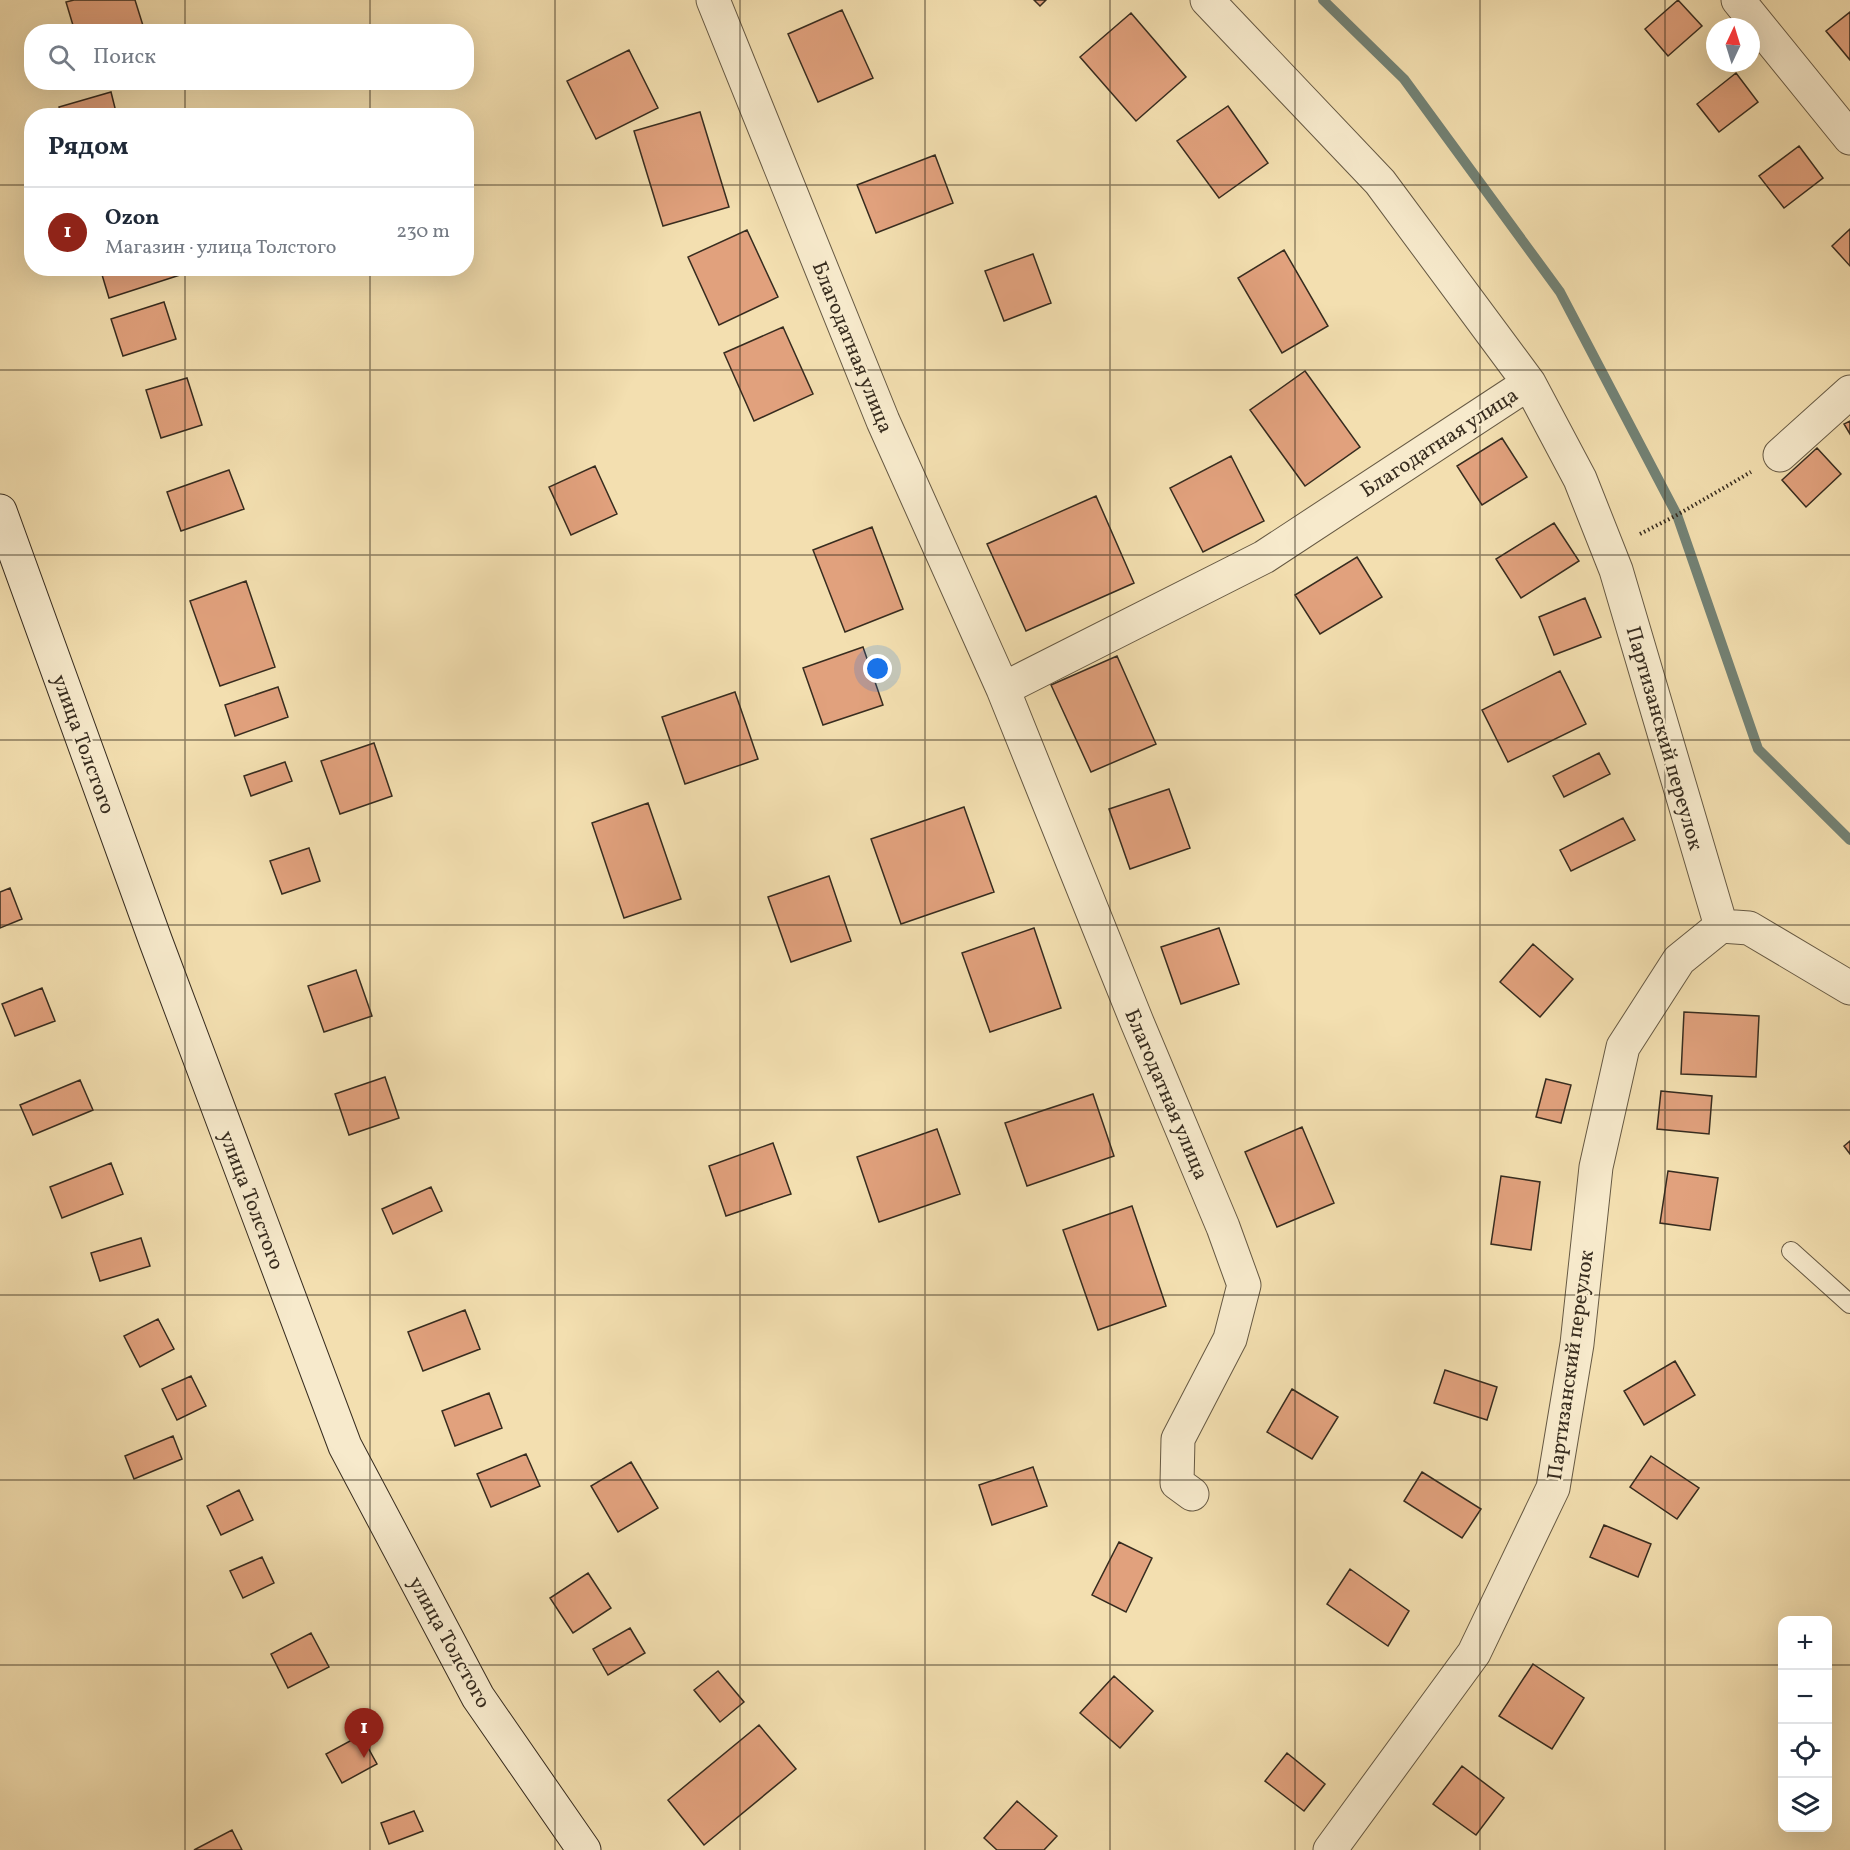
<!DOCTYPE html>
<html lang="ru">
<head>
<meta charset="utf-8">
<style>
  body { margin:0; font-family:Vollkorn,serif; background:#f6f6f7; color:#1f2937 }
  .controls { position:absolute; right:18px; bottom:18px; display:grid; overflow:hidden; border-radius:12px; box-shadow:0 6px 24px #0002 }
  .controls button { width:54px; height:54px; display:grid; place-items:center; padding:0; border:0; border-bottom:2px solid #e0e1e3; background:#fff; color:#1f2937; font:30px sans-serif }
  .compass { position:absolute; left:1706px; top:18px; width:54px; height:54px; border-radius:50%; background:#fff; box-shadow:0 6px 24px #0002; rotate:4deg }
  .you { position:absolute; left:878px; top:669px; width:21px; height:21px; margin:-15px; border:4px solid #fff; border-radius:50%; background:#1a73e8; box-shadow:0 0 0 9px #1a73e833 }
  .badge { display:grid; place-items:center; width:39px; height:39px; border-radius:50%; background:#8f2418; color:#fff; font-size:20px; font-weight:700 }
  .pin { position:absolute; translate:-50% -50px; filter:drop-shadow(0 2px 3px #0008) }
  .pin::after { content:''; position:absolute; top:32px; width:21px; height:18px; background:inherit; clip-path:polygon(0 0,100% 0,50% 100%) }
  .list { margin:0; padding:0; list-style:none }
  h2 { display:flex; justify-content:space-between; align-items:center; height:78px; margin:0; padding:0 24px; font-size:26px }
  h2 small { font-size:20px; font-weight:400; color:#747a83 }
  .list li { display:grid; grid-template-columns:39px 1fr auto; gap:18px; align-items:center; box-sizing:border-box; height:90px; padding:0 24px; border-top:2px solid #e0e1e3 }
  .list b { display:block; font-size:22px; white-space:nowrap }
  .list p { margin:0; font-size:20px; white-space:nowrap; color:#747a83 }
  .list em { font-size:20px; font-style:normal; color:#747a83 }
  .icon { flex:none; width:33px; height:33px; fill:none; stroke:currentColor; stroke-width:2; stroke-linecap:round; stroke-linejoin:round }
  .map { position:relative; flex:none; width:1850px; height:1850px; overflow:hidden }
  .search { position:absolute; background:#fff; box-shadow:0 6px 24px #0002; left:24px; top:24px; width:450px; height:66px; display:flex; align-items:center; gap:15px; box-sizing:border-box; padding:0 21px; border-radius:24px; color:#747a83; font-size:22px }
  .panel { position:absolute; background:#fff; box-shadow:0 6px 24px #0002; left:24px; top:108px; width:450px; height:168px; border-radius:24px }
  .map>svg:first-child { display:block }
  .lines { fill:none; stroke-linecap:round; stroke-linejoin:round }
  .stream { stroke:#738275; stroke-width:10 }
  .building { fill:#e1a17d; stroke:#372c1f; stroke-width:1.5 }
  .service-casing { stroke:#665943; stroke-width:20 }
  .minor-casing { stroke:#665943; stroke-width:35 }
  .secondary-casing { stroke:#372c1f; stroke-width:35 }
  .path { stroke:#372c1f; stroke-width:4; stroke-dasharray:1.5 3; stroke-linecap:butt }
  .service { stroke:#f7eacc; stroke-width:18 }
  .minor { stroke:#f7eacc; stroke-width:33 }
  .secondary { stroke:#f7eacc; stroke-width:33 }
  .grid { fill:none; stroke:#372c1f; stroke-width:1.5; stroke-opacity:0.55 }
  .labels { text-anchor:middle; stroke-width:4.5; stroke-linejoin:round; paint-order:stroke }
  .street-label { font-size:21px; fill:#372c1f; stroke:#f7eacc }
</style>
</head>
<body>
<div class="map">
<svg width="1850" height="1850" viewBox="0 0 1850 1850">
  <rect width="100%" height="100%" fill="#f3dfb0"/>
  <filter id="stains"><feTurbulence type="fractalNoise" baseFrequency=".00333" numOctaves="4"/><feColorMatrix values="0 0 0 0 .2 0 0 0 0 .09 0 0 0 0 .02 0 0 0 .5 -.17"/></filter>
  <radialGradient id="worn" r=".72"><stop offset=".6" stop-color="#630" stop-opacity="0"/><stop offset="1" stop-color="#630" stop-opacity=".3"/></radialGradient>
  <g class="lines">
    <path class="stream" d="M 1323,0 L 1404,79 L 1560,292 L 1677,515 L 1758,749 L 1850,840"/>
  </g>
  <path class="building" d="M 74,0 L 135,0 L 145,32 L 75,32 L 66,2 Z
    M 1034,0 L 1046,0 L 1040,6 Z
    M 1678,0 L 1702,26 L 1668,56 L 1645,29 Z
    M 842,10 L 873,78 L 818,102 L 788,34 Z
    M 1850,12 L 1850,60 L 1826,31 Z
    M 1131,13 L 1186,77 L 1136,121 L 1080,57 Z
    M 629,50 L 658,108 L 596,139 L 567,81 Z
    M 1736,73 L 1758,102 L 1719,132 L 1697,104 Z
    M 111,92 L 117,116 L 62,116 L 59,107 Z
    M 1228,106 L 1268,163 L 1219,198 L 1177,141 Z
    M 700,112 L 729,207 L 663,226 L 634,131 Z
    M 1799,146 L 1823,178 L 1784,208 L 1759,176 Z
    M 935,155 L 953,203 L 876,233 L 857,185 Z
    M 1850,229 L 1850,266 L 1832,246 Z
    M 747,230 L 778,297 L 719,325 L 688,257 Z
    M 1284,250 L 1328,326 L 1282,353 L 1238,278 Z
    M 1033,254 L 1051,303 L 1004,321 L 985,271 Z
    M 100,268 L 178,268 L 180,275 L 109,298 Z
    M 164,302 L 176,339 L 123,356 L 111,319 Z
    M 783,327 L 813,394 L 754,421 L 724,353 Z
    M 1305,371 L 1360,447 L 1305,486 L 1250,410 Z
    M 187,378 L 202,425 L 161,438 L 146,390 Z
    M 1850,421 L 1850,434 L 1844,424 Z
    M 1502,438 L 1527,477 L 1482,505 L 1457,466 Z
    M 1817,448 L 1841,474 L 1806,507 L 1782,480 Z
    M 1231,456 L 1264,521 L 1203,552 L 1170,488 Z
    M 595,466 L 617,514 L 571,535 L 549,487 Z
    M 229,470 L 244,509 L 181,531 L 167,492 Z
    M 1096,496 L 1134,583 L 1026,631 L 987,544 Z
    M 1554,523 L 1579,561 L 1521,598 L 1496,559 Z
    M 872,527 L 903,609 L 845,632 L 813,550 Z
    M 1357,557 L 1382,597 L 1320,634 L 1295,595 Z
    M 246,581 L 275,667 L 220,686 L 190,601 Z
    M 1585,598 L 1601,637 L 1554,655 L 1539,617 Z
    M 863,647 L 883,705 L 823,725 L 803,668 Z
    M 1117,656 L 1156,744 L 1091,772 L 1051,685 Z
    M 1560,671 L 1586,724 L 1508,762 L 1482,710 Z
    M 278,687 L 288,717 L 235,736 L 225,705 Z
    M 735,692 L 758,759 L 685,784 L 662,717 Z
    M 374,743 L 392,796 L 340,814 L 321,761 Z
    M 1599,753 L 1610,774 L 1564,797 L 1553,776 Z
    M 285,762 L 292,781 L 251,796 L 244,776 Z
    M 1169,789 L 1190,848 L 1130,869 L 1109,809 Z
    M 648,803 L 681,899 L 624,918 L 592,823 Z
    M 964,807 L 994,892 L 901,924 L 871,839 Z
    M 1623,818 L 1635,840 L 1571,871 L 1560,850 Z
    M 309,848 L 320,881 L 282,894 L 270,861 Z
    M 829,876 L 851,941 L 791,962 L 768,897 Z
    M 10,888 L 22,919 L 0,928 L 0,892 Z
    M 1034,928 L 1061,1008 L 990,1032 L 962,953 Z
    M 1219,928 L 1239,984 L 1181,1004 L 1161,947 Z
    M 1533,944 L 1573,979 L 1540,1017 L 1500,982 Z
    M 356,970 L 372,1016 L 324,1032 L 308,986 Z
    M 42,988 L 55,1021 L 15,1036 L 2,1004 Z
    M 1684,1012 L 1759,1016 L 1756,1077 L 1681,1074 Z
    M 385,1077 L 399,1118 L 349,1135 L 335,1094 Z
    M 1546,1079 L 1571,1085 L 1561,1123 L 1536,1117 Z
    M 80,1080 L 93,1110 L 33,1135 L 20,1105 Z
    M 1661,1091 L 1712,1096 L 1709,1134 L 1657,1129 Z
    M 1093,1094 L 1114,1156 L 1027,1186 L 1005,1123 Z
    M 1302,1127 L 1334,1203 L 1277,1227 L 1245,1152 Z
    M 937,1129 L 960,1194 L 879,1222 L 857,1157 Z
    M 1850,1141 L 1850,1154 L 1844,1146 Z
    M 773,1143 L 791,1194 L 726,1216 L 709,1166 Z
    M 111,1163 L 123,1194 L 62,1218 L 50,1187 Z
    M 1668,1171 L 1718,1178 L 1710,1230 L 1660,1223 Z
    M 1501,1176 L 1540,1182 L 1531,1250 L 1491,1244 Z
    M 431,1187 L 442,1211 L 393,1234 L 382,1209 Z
    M 1132,1206 L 1166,1306 L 1098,1330 L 1063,1230 Z
    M 141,1238 L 150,1266 L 100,1281 L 91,1253 Z
    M 465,1310 L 480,1349 L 423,1371 L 408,1332 Z
    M 158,1319 L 174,1349 L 140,1367 L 124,1336 Z
    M 1675,1361 L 1695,1395 L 1644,1425 L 1624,1391 Z
    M 1445,1370 L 1497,1387 L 1487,1420 L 1434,1403 Z
    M 191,1376 L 206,1406 L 177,1420 L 162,1389 Z
    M 1292,1389 L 1338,1417 L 1312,1459 L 1267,1432 Z
    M 489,1393 L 502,1428 L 455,1446 L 442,1411 Z
    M 173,1436 L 182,1459 L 134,1479 L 125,1456 Z
    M 526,1454 L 540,1486 L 491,1507 L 477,1474 Z
    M 1651,1456 L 1699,1488 L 1677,1519 L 1630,1487 Z
    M 631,1462 L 658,1508 L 618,1532 L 591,1486 Z
    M 1033,1467 L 1047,1506 L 992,1525 L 979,1485 Z
    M 1422,1472 L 1481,1509 L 1462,1538 L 1404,1501 Z
    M 239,1490 L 253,1520 L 221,1535 L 207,1506 Z
    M 1604,1525 L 1651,1544 L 1638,1577 L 1590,1557 Z
    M 1119,1542 L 1152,1558 L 1126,1612 L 1092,1595 Z
    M 262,1557 L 274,1583 L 243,1598 L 230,1571 Z
    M 1350,1569 L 1409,1611 L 1388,1646 L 1327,1604 Z
    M 588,1573 L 611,1608 L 573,1633 L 550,1598 Z
    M 630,1628 L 645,1653 L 608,1675 L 593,1649 Z
    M 311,1633 L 329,1667 L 288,1688 L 271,1654 Z
    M 1533,1664 L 1584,1698 L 1552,1749 L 1499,1716 Z
    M 718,1671 L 744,1702 L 720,1722 L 694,1690 Z
    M 1114,1676 L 1153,1711 L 1120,1748 L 1080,1713 Z
    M 759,1725 L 796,1769 L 704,1845 L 668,1800 Z
    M 361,1735 L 377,1764 L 342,1783 L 326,1754 Z
    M 1287,1753 L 1325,1784 L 1304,1811 L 1265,1781 Z
    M 1462,1766 L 1504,1798 L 1476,1835 L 1433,1804 Z
    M 1017,1801 L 1057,1836 L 1044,1850 L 997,1850 L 984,1838 Z
    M 414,1811 L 423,1831 L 389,1844 L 381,1823 Z
    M 232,1830 L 242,1850 L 194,1850 Z"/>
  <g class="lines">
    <defs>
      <path id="service" d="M 1791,1251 L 1850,1304"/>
      <path id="minor" d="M 713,0 L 883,421 L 1003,689 L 1137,1022 L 1223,1227 L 1244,1285 L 1230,1339 L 1178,1439 L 1177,1483 L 1192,1494
        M 1207,0 L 1380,182 L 1529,383 L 1580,479 L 1616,570 L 1721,926
        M 1738,0 L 1850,138
        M 1780,455 L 1850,392
        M 1003,689 L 1264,557 L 1529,383
        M 1330,1850 L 1474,1653 L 1553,1488 L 1577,1344 L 1596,1167 L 1623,1047 L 1679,960 L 1721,926 L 1749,928 L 1850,988"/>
      <path id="secondary" d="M 0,511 L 156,942 L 345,1446 L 478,1697 L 584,1850"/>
    </defs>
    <use href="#service" class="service-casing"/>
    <use href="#minor" class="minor-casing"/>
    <use href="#secondary" class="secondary-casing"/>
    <path class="path" d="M 1640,534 L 1677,515 L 1751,472"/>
    <use href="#service" class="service"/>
    <use href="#minor" class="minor"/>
    <use href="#secondary" class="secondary"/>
  </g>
  <path class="grid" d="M 185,0 L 185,32M 370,0 L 370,32M 555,0 L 555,1850M 740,0 L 740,1850M 925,0 L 925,1850M 1110,0 L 1110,1850M 1295,0 L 1295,1850M 1480,0 L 1480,1850M 1665,0 L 1665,1850M 185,82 L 185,116M 370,82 L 370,116M 0,185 L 32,185M 466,185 L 1850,185M 185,268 L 185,1850M 370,268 L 370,1850M 0,370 L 1850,370M 0,555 L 1850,555M 0,740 L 1850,740M 0,925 L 1850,925M 0,1110 L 1850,1110M 0,1295 L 1850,1295M 0,1480 L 1850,1480M 0,1665 L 1782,1665M 1828,1665 L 1850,1665"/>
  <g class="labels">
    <g class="street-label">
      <text transform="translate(853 347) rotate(68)" y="7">Благодатная улица</text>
      <text transform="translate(1439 442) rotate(-33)" y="7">Благодатная улица</text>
      <text transform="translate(1665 738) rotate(74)" y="7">Партизанский переулок</text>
      <text transform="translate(84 744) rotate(70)" y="7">улица Толстого</text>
      <text transform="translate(1167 1094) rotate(67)" y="7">Благодатная улица</text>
      <text transform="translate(252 1200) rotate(69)" y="7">улица Толстого</text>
      <text transform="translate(1570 1365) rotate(-82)" y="7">Партизанский переулок</text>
      <text transform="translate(450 1642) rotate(61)" y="7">улица Толстого</text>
    </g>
  </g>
  <rect width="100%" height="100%" filter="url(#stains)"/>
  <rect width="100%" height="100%" fill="url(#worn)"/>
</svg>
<div class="controls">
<button>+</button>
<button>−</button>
<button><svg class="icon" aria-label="locate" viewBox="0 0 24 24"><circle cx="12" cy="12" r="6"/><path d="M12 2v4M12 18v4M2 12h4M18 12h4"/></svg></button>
<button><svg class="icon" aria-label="layers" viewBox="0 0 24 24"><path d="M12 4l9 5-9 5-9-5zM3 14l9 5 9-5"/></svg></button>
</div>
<svg class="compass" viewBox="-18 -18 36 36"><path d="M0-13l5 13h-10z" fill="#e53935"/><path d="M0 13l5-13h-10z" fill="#747a83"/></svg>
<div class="you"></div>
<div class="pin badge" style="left:364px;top:1758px">1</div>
<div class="search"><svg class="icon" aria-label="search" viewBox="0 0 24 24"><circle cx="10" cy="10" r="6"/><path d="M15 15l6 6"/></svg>Поиск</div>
<section class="panel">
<h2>Рядом<small></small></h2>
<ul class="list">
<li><span class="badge">1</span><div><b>Ozon</b><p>Магазин · улица Толстого</p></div><em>230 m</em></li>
</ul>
</section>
</div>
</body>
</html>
